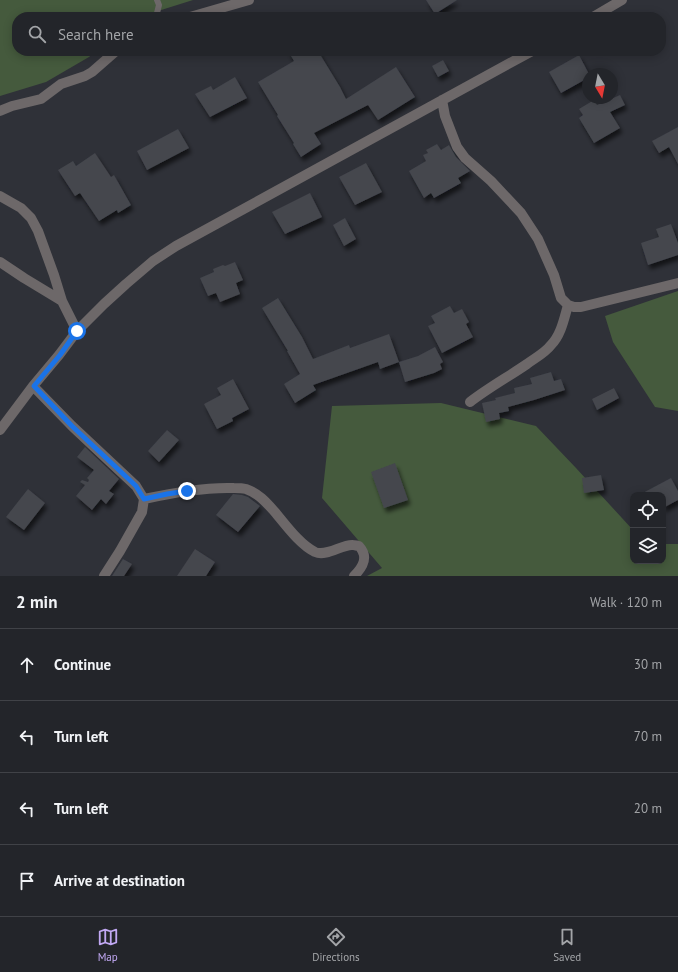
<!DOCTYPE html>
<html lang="en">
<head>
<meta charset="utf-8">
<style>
  body { margin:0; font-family:"PT Sans",sans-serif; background:#2f3136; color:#f1f3f6 }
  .controls { position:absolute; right:12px; bottom:12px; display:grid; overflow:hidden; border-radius:8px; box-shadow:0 2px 10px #0003 }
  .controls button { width:36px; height:36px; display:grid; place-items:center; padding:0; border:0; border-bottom:1px solid #404247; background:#23252a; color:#f1f3f6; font:20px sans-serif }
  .compass { position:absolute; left:582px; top:68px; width:36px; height:36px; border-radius:50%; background:#23252a; box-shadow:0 2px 10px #0003; rotate:170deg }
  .stop { position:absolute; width:12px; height:12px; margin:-9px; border:3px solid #1a73e8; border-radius:50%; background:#fff }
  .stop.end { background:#1a73e8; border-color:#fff; box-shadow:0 1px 4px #0008 }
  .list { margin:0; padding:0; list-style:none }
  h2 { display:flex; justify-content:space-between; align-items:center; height:52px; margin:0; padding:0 16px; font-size:17px }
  h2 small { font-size:13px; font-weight:400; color:#a3a5a8 }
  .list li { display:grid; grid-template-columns:26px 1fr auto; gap:12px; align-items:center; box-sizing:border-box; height:72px; padding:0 16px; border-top:1px solid #404247 }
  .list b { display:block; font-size:15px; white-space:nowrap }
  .list em { font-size:13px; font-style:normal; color:#a3a5a8 }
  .icon { flex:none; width:22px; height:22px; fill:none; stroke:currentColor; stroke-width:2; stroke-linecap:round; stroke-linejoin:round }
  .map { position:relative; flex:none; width:678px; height:576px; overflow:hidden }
  .search { position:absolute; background:#23252a; box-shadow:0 2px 10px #0003; left:12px; right:12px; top:12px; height:44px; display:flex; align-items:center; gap:10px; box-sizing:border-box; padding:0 14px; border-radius:16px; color:#a3a5a8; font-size:15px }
  .sheet { height:340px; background:#23252a }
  nav { display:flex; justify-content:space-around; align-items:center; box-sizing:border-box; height:56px; border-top:1px solid #404247; background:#23252a; font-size:11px; color:#a3a5a8 }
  nav a { display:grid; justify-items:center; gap:2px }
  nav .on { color:#c1a8f3 }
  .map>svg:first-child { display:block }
  .green { fill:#455a3d }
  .building { fill:#44464d; filter:url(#shadow) }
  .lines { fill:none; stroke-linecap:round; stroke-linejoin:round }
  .service { stroke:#6d6869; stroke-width:6 }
  .minor { stroke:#6d6869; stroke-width:10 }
  .route { stroke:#1a73e8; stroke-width:5 }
</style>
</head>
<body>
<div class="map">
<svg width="678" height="576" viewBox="0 0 678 576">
  <defs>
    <filter id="shadow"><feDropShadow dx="2.5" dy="4.5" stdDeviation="2" flood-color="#0009"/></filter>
  </defs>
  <rect width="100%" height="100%" fill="#2f3138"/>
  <path class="green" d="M 0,0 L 193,0 L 139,17 L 17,17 L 17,51 L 96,51 L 89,57 L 46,82 L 0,96 Z
    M 678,291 L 678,411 L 655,407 L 613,342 L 605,316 Z
    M 441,403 L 536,426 L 576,468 L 633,530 L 633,561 L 663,561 L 663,544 L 678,544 L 678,576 L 367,576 L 382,568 L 322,498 L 332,406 Z"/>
  <path class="building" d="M 426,0 L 457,0 L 435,14 Z
    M 288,51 L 318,51 L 340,87 L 346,99 L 396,67 L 415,97 L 378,120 L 368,105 L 314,133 L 321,144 L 301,157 L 293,144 L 294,143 L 277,116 L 278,115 L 258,82 L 294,61 Z
    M 579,55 L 589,74 L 588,74 L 588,78 L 561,93 L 549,72 Z
    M 443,60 L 449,71 L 438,77 L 432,66 Z
    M 235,77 L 247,98 L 210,117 L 195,94 L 211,86 L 213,90 Z
    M 620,95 L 625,105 L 610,112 L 620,128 L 594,143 L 579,118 L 583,115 L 579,109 L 594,100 L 597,105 Z
    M 678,127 L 678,164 L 669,147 L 659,153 L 652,141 Z
    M 178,129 L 189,148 L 147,170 L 137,151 Z
    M 437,144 L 441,150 L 449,145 L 456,157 L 470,171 L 458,178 L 461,183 L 434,198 L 431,193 L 424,198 L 409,171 L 426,161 L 423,155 L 428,153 L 426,150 Z
    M 95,153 L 111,177 L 114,175 L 131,205 L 118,213 L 117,210 L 99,221 L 80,193 L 75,196 L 58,170 L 73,161 L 76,166 Z
    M 366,163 L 382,192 L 355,205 L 339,177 Z
    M 310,193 L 322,217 L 285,234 L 272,212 Z
    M 345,218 L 356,239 L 344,246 L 333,225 Z
    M 671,224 L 678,243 L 678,255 L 648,265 L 641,243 L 659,237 L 656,229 Z
    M 235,262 L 243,280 L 236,283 L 240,294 L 220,302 L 216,293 L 208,296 L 200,278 L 214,272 L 213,269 L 223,265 L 225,266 Z
    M 278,298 L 302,337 L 313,359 L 349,345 L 350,348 L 389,334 L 399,362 L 380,369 L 378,362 L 313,385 L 316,390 L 295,403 L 284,384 L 300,374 L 287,351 L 288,351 L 262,308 Z
    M 450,306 L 454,313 L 462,309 L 469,322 L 466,324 L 473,337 L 442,353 L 428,326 L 435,323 L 431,316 Z
    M 435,347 L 443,362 L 440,364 L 442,369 L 434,373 L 405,382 L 399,362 L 418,356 Z
    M 551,372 L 554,381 L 561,379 L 565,390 L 534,400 L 508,407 L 509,411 L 499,413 L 500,419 L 486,422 L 482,403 L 496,400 L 495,398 L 515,393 L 514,388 L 532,384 L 530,378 Z
    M 233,379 L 249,409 L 232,418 L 233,421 L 217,429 L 204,404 L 221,395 L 217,388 Z
    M 614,388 L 619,398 L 597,410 L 592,399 Z
    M 167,430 L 179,440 L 159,462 L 148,451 Z
    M 85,447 L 119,479 L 109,491 L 114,494 L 106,504 L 101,499 L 92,510 L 76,496 L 85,485 L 80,482 L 82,480 L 88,482 L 89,480 L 87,478 L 94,470 L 77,457 Z
    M 395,463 L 408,500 L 384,508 L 371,472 Z
    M 601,475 L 604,490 L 584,493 L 582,478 Z
    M 671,478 L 678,491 L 678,500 L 663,508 L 663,495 L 639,495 Z
    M 28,489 L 45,503 L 24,530 L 6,517 Z
    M 233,494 L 242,495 L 248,497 L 260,506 L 238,532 L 216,515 Z
    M 195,549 L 215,562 L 206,576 L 177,576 Z
    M 123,559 L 132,564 L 124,576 L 112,576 Z"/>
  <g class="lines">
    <path class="service" d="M 156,17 L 159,5 L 157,0"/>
    <path class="minor" d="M 190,17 L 249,0
      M 593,17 L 622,0
      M 442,100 L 445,116 L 457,147 L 465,158 L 491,181 L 521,213 L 538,239 L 554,275 L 561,298 L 568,305 L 574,307 L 581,307 L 678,283
      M 0,111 L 12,106 L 41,99 L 61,84 L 85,76 L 92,72 L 116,51
      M 0,196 L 21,208 L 31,218 L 38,231 L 54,275 L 62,301 L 77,331
      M 0,262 L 24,278 L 62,301
      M 33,386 L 72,426 L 136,486 L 144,499 L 142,512 L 120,551 L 104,576
      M 470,402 C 488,388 508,377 527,364 C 535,358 545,353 551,345 C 561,335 564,319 568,305
      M 0,430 L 33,386 L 59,355 L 77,331 L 104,304 L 126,284 L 153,261 L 176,246 L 532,51
      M 144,499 C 173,493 204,487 234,488 C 238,488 242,488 246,489 C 258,493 266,502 274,511 C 285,524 300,545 315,552 C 327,557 342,544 353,545 C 354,545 358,546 359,546 C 369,557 363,567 354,576"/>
  </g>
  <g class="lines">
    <path class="route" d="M 77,331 L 60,355 L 34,386 L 72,426 L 136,486 L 144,499 L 167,494 L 187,491"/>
  </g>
</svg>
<div class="controls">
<button><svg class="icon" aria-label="locate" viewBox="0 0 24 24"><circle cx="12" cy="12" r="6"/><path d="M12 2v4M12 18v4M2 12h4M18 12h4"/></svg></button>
<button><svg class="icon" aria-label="layers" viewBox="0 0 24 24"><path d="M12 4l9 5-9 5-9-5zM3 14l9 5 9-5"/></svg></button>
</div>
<svg class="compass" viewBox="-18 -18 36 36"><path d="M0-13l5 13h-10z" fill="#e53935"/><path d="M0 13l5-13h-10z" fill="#a3a5a8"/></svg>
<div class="stop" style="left:77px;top:331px"></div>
<div class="stop end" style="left:187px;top:491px"></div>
<div class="search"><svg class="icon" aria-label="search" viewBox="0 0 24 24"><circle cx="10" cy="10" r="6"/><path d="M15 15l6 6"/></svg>Search here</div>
</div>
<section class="sheet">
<h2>2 min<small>Walk · 120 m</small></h2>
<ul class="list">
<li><svg class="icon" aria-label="ahead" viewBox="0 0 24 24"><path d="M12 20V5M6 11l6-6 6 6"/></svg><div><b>Continue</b></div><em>30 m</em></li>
<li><svg class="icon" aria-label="left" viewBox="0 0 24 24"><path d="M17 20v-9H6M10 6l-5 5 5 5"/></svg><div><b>Turn left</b></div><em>70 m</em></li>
<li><svg class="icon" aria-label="left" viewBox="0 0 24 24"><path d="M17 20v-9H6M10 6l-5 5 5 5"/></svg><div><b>Turn left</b></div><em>20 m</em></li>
<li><svg class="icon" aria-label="arrive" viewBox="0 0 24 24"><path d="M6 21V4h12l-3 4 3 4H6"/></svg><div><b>Arrive at destination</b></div></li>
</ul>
</section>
<nav>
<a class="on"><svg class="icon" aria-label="map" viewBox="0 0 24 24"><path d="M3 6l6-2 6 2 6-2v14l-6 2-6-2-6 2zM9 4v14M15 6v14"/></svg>Map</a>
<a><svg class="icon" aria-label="directions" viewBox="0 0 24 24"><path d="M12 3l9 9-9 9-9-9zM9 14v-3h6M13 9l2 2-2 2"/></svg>Directions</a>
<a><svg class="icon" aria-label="saved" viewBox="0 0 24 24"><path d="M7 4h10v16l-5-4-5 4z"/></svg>Saved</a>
</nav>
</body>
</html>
